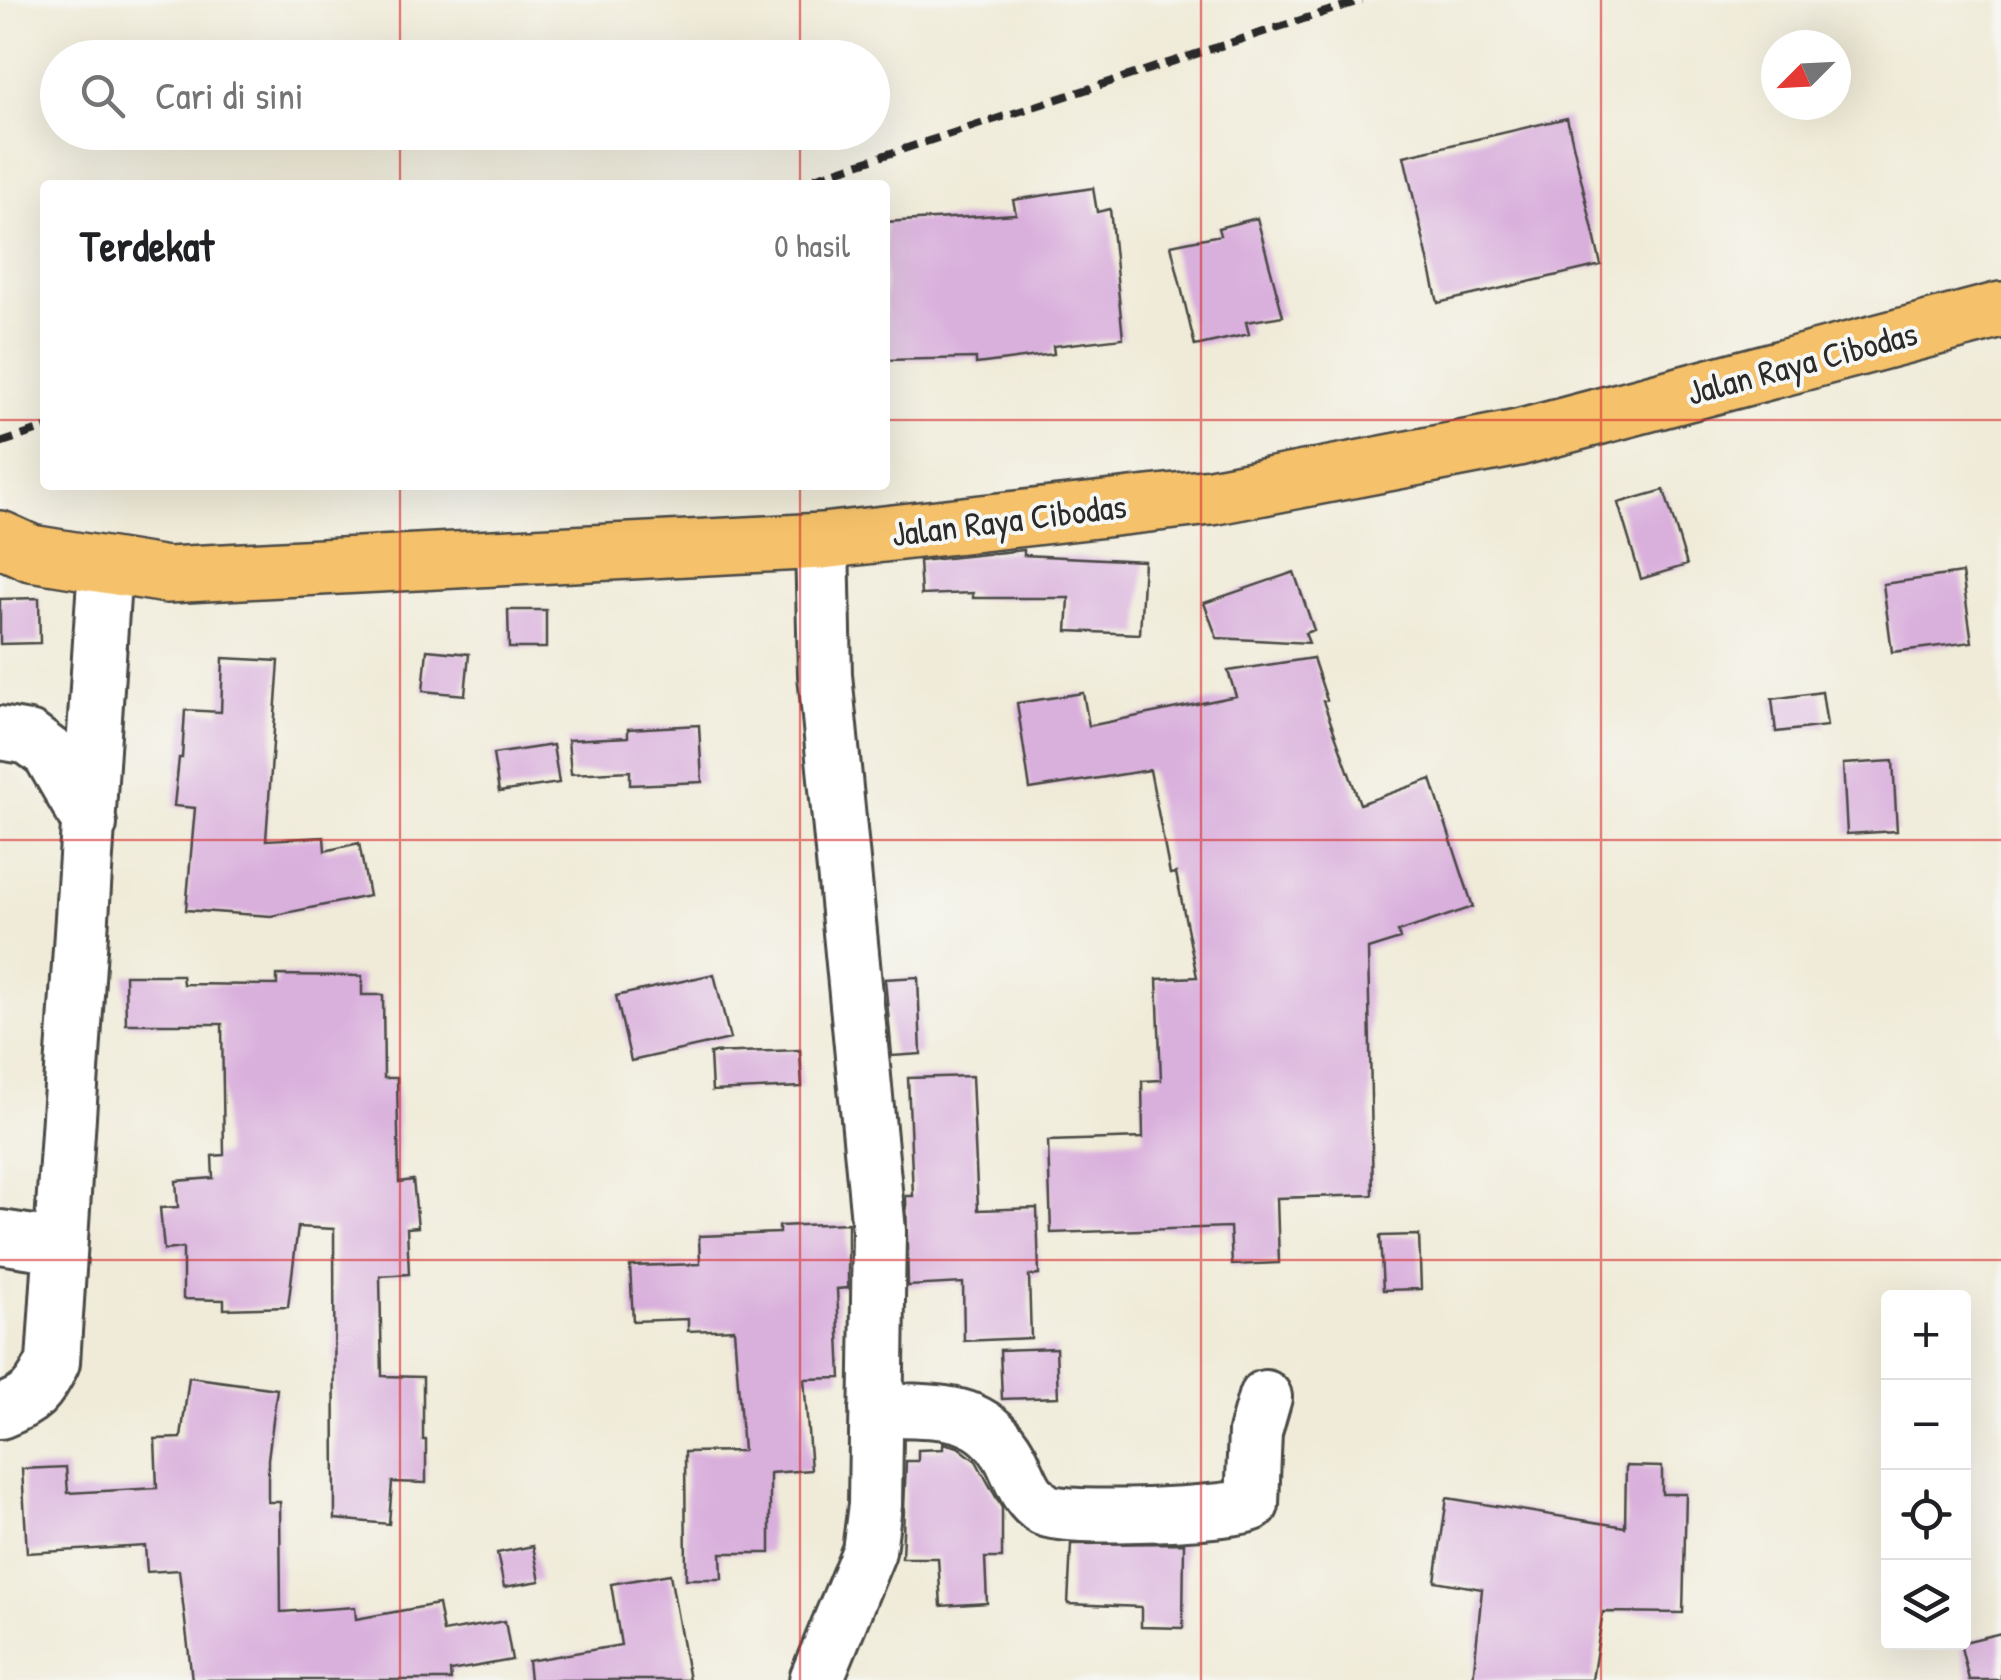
<!DOCTYPE html>
<html lang="id">
<head>
<meta charset="utf-8">
<style>
  body { margin:0; font-family:"Patrick Hand",sans-serif; background:#f2f2f2; color:#202124 }
  .controls { position:absolute; right:30px; bottom:30px; display:grid; overflow:hidden; border-radius:10px; box-shadow:0 10px 40px #0002 }
  .controls button { width:90px; height:90px; display:grid; place-items:center; padding:0; border:0; border-bottom:2px solid #e0e0e0; background:#fff; color:#202124; font:50px sans-serif }
  .compass { position:absolute; left:1761px; top:30px; width:90px; height:90px; border-radius:50%; background:#fff; box-shadow:0 10px 40px #0002; rotate:246deg }
  .list { margin:0; padding:0; list-style:none }
  h2 { display:flex; justify-content:space-between; align-items:center; height:130px; margin:0; padding:0 40px; font-size:42px }
  h2 small { font-size:32px; font-weight:400; color:#757577 }
  .icon { flex:none; width:55px; height:55px; fill:none; stroke:currentColor; stroke-width:2; stroke-linecap:round; stroke-linejoin:round }
  .map { position:relative; flex:none; width:2001px; height:1680px; overflow:hidden }
  .search { position:absolute; background:#fff; box-shadow:0 10px 40px #0002; left:40px; top:40px; width:850px; height:110px; display:flex; align-items:center; gap:25px; box-sizing:border-box; padding:0 35px; border-radius:55px; color:#757577; font-size:38px }
  .panel { position:absolute; background:#fff; box-shadow:0 10px 40px #0002; left:40px; top:180px; width:850px; height:310px; border-radius:10px }
  .map>svg:first-child { display:block }
  .building { fill:#d9afdc }
  .lines { fill:none; stroke-linecap:round; stroke-linejoin:round }
  .minor-casing { stroke:#494845; stroke-width:58 }
  .trunk-casing { stroke:#494845; stroke-width:60 }
  .minor { stroke:#fff; stroke-width:52 }
  .trunk { stroke:#f5c16b; stroke-width:55 }
  .rail { stroke:#2b2b2b; stroke-width:8; stroke-dasharray:15 8; stroke-linecap:butt }
  .grid { fill:none; stroke:#d62828; stroke-width:2.5; stroke-opacity:0.55 }
  .labels { text-anchor:middle; stroke-width:8; stroke-linejoin:round; paint-order:stroke }
  .street-label { font-size:35px; fill:#2b2b2b; stroke:#f6f6f2 }
</style>
</head>
<body>
<div class="map">
<svg width="2001" height="1680" viewBox="0 0 2001 1680">
  <rect width="100%" height="100%" fill="#f6f6f2"/>
  <filter id="ink" filterUnits="userSpaceOnUse"><feTurbulence type="fractalNoise" baseFrequency=".01" numOctaves="2"/><feDisplacementMap in="SourceGraphic" scale="20" xChannelSelector="R" yChannelSelector="G"/><feConvolveMatrix kernelMatrix="1 2 1 2 8 2 1 2 1" color-interpolation-filters="sRGB"/></filter>
  <filter id="wash" filterUnits="userSpaceOnUse"><feTurbulence type="fractalNoise" baseFrequency=".0048" numOctaves="4" result="noise"/><feDisplacementMap in="SourceGraphic" scale="40" xChannelSelector="R" yChannelSelector="G"/><feGaussianBlur stdDeviation="2.25" result="paint"/><feColorMatrix in="noise" values="0 0 0 0 0 0 0 0 0 0 0 0 0 0 0 0 0 1.4 0 .05"/><feComposite in="paint" operator="in"/></filter>
  <g filter="url(#wash)">
    <rect width="100%" height="100%" fill="#f0ebd8"/>
    <g id="blocks">
      <path class="building" d="M 1567,118 L 1601,265 L 1438,303 L 1404,156 Z
        M 1093,188 L 1097,212 L 1110,209 L 1123,338 L 1053,346 L 1054,354 L 976,364 L 976,358 L 885,360 L 885,222 L 1016,214 L 1013,200 Z
        M 1257,218 L 1283,316 L 1246,322 L 1249,334 L 1195,346 L 1171,245 L 1220,235 L 1218,228 Z
        M 1664,490 L 1687,565 L 1641,579 L 1618,503 Z
        M 1024,550 L 1024,555 L 1144,561 L 1140,634 L 1067,631 L 1069,598 L 973,598 L 973,593 L 921,595 L 919,561 Z
        M 1294,572 L 1314,630 L 1305,633 L 1309,643 L 1217,638 L 1204,603 Z
        M 1962,573 L 1972,642 L 1892,652 L 1883,584 Z
        M 39,598 L 40,643 L 0,644 L 0,599 Z
        M 508,610 L 546,610 L 546,648 L 509,648 Z
        M 427,650 L 469,654 L 465,695 L 423,691 Z
        M 223,658 L 279,661 L 266,840 L 324,837 L 325,851 L 359,843 L 369,896 L 271,916 L 186,910 L 195,808 L 174,806 L 179,758 L 182,758 L 185,710 L 221,712 Z
        M 1313,658 L 1327,700 L 1323,701 L 1360,804 L 1431,779 L 1473,907 L 1398,932 L 1400,939 L 1368,949 L 1373,1195 L 1277,1198 L 1279,1263 L 1232,1265 L 1230,1227 L 1051,1233 L 1048,1141 L 1143,1138 L 1142,1081 L 1161,1080 L 1157,979 L 1197,977 L 1176,873 L 1170,874 L 1150,770 L 1030,789 L 1017,703 L 1083,693 L 1089,726 L 1236,696 L 1228,671 Z
        M 1822,692 L 1827,726 L 1776,732 L 1772,699 Z
        M 699,725 L 702,782 L 630,785 L 630,771 L 571,774 L 568,740 L 628,737 L 628,729 Z
        M 553,745 L 559,783 L 499,792 L 493,754 Z
        M 1893,761 L 1897,831 L 1847,834 L 1843,764 Z
        M 714,974 L 730,1039 L 631,1061 L 616,996 Z
        M 125,975 L 182,975 L 183,984 L 277,985 L 277,975 L 362,976 L 362,995 L 383,995 L 384,1078 L 397,1078 L 399,1182 L 413,1180 L 418,1227 L 407,1228 L 409,1274 L 380,1276 L 382,1376 L 423,1377 L 423,1440 L 426,1440 L 426,1483 L 392,1482 L 389,1524 L 335,1519 L 334,1229 L 298,1227 L 288,1307 L 224,1309 L 224,1300 L 183,1299 L 183,1248 L 164,1250 L 160,1208 L 178,1207 L 176,1181 L 213,1178 L 212,1156 L 224,1155 L 222,1024 L 126,1024 Z
        M 918,977 L 921,1054 L 892,1056 L 885,979 Z
        M 800,1050 L 802,1087 L 712,1091 L 710,1053 Z
        M 972,1076 L 978,1210 L 1037,1208 L 1039,1275 L 1029,1276 L 1031,1338 L 964,1341 L 963,1283 L 908,1286 L 906,1196 L 913,1196 L 908,1078 Z
        M 848,1223 L 848,1288 L 837,1289 L 841,1378 L 804,1379 L 811,1470 L 770,1473 L 770,1553 L 721,1553 L 722,1579 L 686,1579 L 685,1452 L 743,1451 L 734,1329 L 688,1331 L 688,1319 L 633,1321 L 630,1266 L 700,1264 L 699,1236 L 779,1233 L 779,1226 Z
        M 1419,1235 L 1421,1289 L 1383,1290 L 1380,1236 Z
        M 1056,1348 L 1058,1397 L 1002,1399 L 1000,1350 Z
        M 189,1377 L 277,1389 L 268,1459 L 268,1502 L 280,1502 L 281,1612 L 355,1607 L 356,1619 L 438,1604 L 443,1632 L 505,1621 L 512,1660 L 450,1671 L 451,1680 L 192,1680 L 179,1570 L 147,1572 L 145,1546 L 27,1553 L 22,1469 L 66,1467 L 68,1493 L 157,1488 L 155,1439 L 181,1438 Z
        M 943,1443 L 958,1447 L 976,1461 L 1002,1508 L 1002,1558 L 985,1558 L 987,1603 L 941,1606 L 938,1558 L 902,1558 L 906,1461 L 918,1461 L 918,1450 L 943,1449 Z
        M 1626,1466 L 1662,1467 L 1662,1494 L 1686,1494 L 1683,1613 L 1603,1612 L 1592,1680 L 1473,1680 L 1482,1589 L 1435,1581 L 1447,1498 L 1625,1527 Z
        M 1184,1543 L 1183,1628 L 1141,1627 L 1141,1607 L 1068,1604 L 1071,1544 Z
        M 533,1546 L 540,1581 L 504,1587 L 497,1553 Z
        M 670,1574 L 689,1680 L 530,1680 L 528,1661 L 621,1645 L 611,1584 Z
        M 2001,1633 L 2001,1680 L 1969,1680 L 1960,1643 Z"/>
    </g>
  </g>
  <g filter="url(#ink)">
    <use href="#blocks" fill-opacity="0" stroke="#494845" stroke-width="2.5"/>
    <g class="lines">
      <defs>
        <path id="minor" d="M 0,733 L 29,738 L 49,753 L 90,824
          M 0,1237 L 60,1246
          M 876,1409 C 932,1413 981,1403 1011,1459 C 1021,1479 1025,1498 1045,1510 C 1064,1521 1231,1514 1252,1504 L 1255,1432 L 1265,1397
          M 0,1412 C 31,1400 39,1392 53,1362 L 105,565
          M 816,1680 L 869,1551 L 875,1505 L 879,1231 L 825,675 L 822,541"/>
        <path id="trunk" d="M 0,539 L 31,553 L 167,575 L 822,541 L 1211,497 L 1518,438 L 2001,310"/>
      </defs>
      <use href="#minor" class="minor-casing"/>
      <use href="#trunk" class="trunk-casing"/>
      <use href="#minor" class="minor"/>
      <use href="#trunk" class="trunk"/>
      <path class="rail" d="M 793,185 L 1362,0
        M 0,443 L 45,428"/>
    </g>
  </g>
  <path class="grid" d="M 400,0 L 400,58M 800,0 L 800,58M 1201,0 L 1201,1680M 1601,0 L 1601,1680M 400,132 L 400,185M 800,132 L 800,185M 0,420 L 45,420M 885,420 L 2001,420M 400,485 L 400,1680M 800,485 L 800,1680M 0,840 L 2001,840M 0,1260 L 2001,1260"/>
  <g class="labels">
    <g class="street-label">
      <text transform="translate(1802 363) rotate(-15)" y="12">Jalan Raya Cibodas</text>
      <text transform="translate(1009 520) rotate(-7)" y="12">Jalan Raya Cibodas</text>
    </g>
  </g>
</svg>
<div class="controls">
<button>+</button>
<button>−</button>
<button><svg class="icon" aria-label="locate" viewBox="0 0 24 24"><circle cx="12" cy="12" r="6"/><path d="M12 2v4M12 18v4M2 12h4M18 12h4"/></svg></button>
<button><svg class="icon" aria-label="layers" viewBox="0 0 24 24"><path d="M12 4l9 5-9 5-9-5zM3 14l9 5 9-5"/></svg></button>
</div>
<svg class="compass" viewBox="-18 -18 36 36"><path d="M0-13l5 13h-10z" fill="#e53935"/><path d="M0 13l5-13h-10z" fill="#757577"/></svg>
<div class="search"><svg class="icon" aria-label="search" viewBox="0 0 24 24"><circle cx="10" cy="10" r="6"/><path d="M15 15l6 6"/></svg>Cari di sini</div>
<section class="panel">
<h2>Terdekat<small>0 hasil</small></h2>
<ul class="list">
</ul>
</section>
</div>
</body>
</html>
